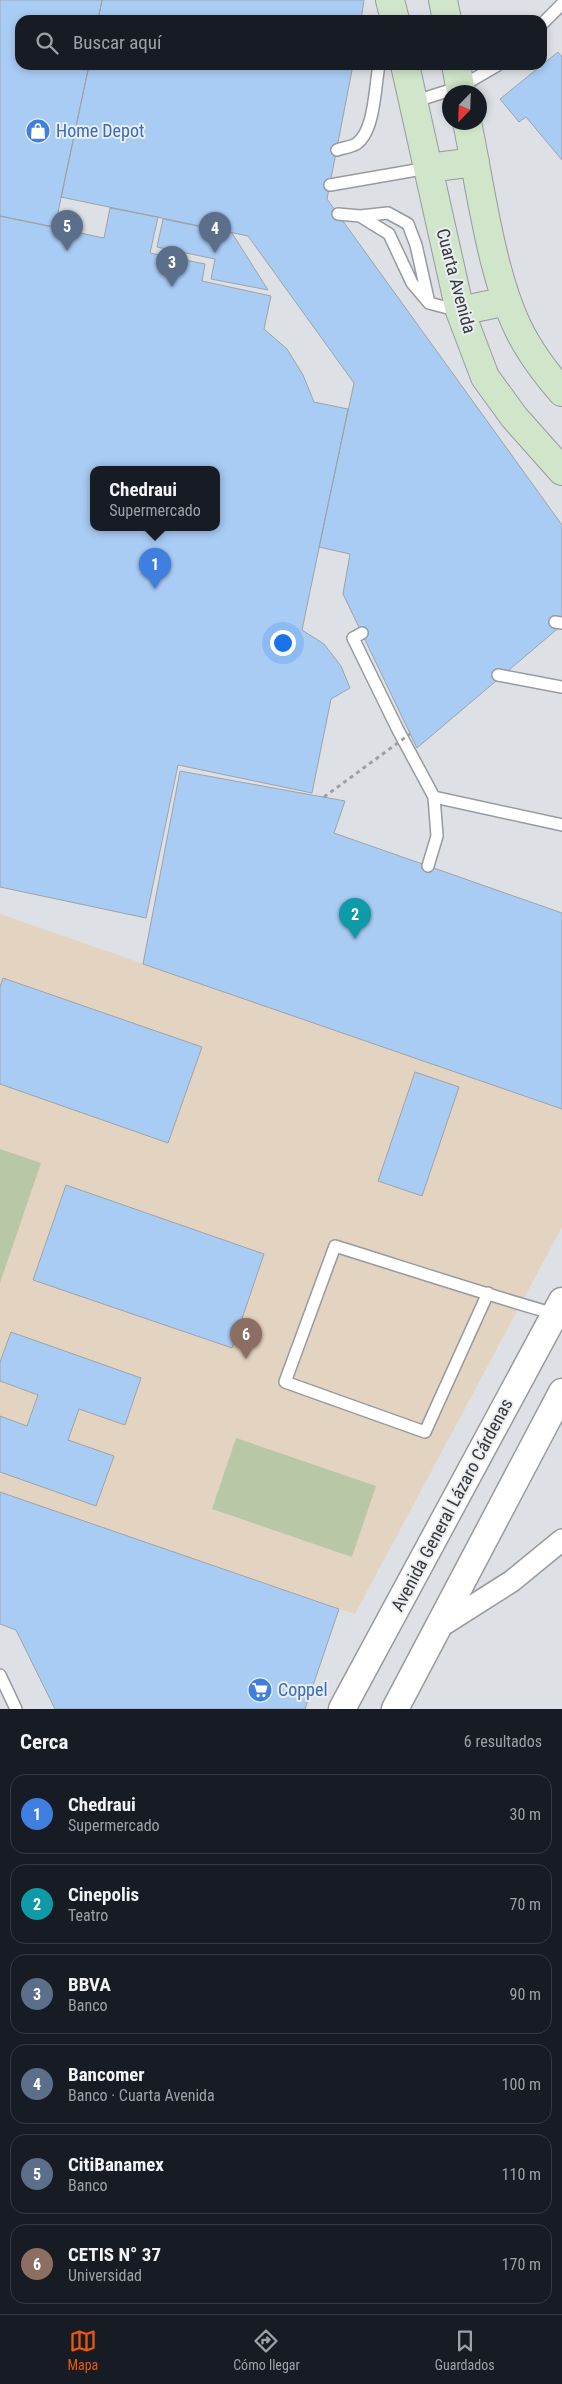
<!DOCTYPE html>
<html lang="es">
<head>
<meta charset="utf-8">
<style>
  body { margin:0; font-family:"Roboto Condensed",sans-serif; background:#242831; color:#f1f3f6 }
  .compass { position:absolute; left:442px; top:85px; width:45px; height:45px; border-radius:50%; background:#171b24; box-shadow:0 2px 8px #0003; rotate:203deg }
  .you { position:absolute; left:282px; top:642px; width:18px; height:18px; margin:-12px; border:4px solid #fff; border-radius:50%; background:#1a73e8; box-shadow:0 0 0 8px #1a73e833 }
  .badge { display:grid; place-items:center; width:32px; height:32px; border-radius:50%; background:#ea580c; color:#fff; font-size:16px; font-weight:700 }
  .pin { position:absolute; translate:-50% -41px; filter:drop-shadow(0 1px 2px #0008) }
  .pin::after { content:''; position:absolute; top:26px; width:18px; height:15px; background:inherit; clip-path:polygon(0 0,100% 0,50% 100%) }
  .popup { position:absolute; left:90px; top:466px; width:130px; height:65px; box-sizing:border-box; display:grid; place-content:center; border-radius:10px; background:#171b24; filter:drop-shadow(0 1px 4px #0005); font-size:16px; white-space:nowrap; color:#9ea1a6 }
  .popup b { font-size:19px; color:#f1f3f6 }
  .popup::after { content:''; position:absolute; left:50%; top:100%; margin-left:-10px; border:10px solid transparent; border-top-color:#171b24 }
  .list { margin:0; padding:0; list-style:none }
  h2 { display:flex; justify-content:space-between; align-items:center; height:65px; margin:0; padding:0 20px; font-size:21px }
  h2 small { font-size:16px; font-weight:400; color:#9ea1a6 }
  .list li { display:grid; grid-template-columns:32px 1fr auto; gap:15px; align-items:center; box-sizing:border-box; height:80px; margin:0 10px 10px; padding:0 10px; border:1px solid #363941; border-radius:15px }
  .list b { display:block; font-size:19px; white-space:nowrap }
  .list p { margin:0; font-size:16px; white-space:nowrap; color:#9ea1a6 }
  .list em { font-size:16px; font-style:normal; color:#9ea1a6 }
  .icon { flex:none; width:28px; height:28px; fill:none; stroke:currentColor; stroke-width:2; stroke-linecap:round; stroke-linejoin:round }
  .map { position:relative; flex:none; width:562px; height:1709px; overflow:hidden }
  .search { position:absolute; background:#171b24; box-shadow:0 2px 8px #0003; left:15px; right:15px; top:15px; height:55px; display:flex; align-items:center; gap:12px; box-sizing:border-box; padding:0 18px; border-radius:15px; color:#9ea1a6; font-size:19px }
  .sheet { height:605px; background:#171b24 }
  nav { display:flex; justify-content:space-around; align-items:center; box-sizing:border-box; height:70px; border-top:1px solid #363941; background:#171b24; font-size:14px; color:#9ea1a6 }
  nav a { display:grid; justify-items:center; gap:2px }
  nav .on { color:#ea580c }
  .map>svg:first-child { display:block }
  .education { fill:#e3d4c1 }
  .green { fill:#b8c7a6 }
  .building { fill:#a9ccf5; stroke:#9fa3a7; fill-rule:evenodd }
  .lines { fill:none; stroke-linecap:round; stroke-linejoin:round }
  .service-casing { stroke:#979a9e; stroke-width:14 }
  .minor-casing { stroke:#979a9e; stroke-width:24 }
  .tertiary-casing { stroke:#979a9e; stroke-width:29 }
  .secondary-casing { stroke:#979a9e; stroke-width:30 }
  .service { stroke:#fff; stroke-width:11 }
  .minor { stroke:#fff; stroke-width:21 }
  .tertiary { stroke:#fff; stroke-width:26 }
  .secondary { stroke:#d1e5ca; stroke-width:28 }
  .path-bridge { stroke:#9ca0a2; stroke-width:3; stroke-dasharray:4 4; stroke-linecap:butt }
  .labels { text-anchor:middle; stroke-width:4; stroke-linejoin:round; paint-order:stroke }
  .shop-label { font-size:18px; fill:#366cbe; stroke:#eaeef2; text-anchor:start }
  .street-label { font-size:18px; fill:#37393a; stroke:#eaeef2 }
</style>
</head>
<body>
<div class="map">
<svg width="562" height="1709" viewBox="0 0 562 1709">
  <rect width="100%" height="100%" fill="#dde1e5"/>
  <path class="education" d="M 0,914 L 562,1109 L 562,1227 L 355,1614 L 0,1492 Z"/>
  <path class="green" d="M 0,1149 L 41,1163 L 0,1283 Z
    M 236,1438 L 376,1486 L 352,1557 L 212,1509 Z"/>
  <path class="building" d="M 0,0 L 102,0 L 98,20 L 20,20 L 20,65 L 89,65 L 55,227 L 0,216 Z
    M 102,0 L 364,0 L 361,20 L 98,20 Z
    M 558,52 L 562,57 L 562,160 L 526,117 L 519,122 L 500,99 Z
    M 89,65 L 353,65 L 327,199 L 562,525 L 562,625 L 417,748 L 343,594 L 350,554 L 319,547 L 354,383 L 248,236 L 61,197 Z
    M 110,208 L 158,217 L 150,253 L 205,264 L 202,281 L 271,296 L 264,329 L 287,349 L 303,375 L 314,402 L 348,409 L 302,630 L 324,644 L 341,666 L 350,688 L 331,699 L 312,793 L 178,765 L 146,918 L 0,887 L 0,216 L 104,238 ZM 94,470 L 216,470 L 216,528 L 94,528 Z
    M 163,219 L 232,233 L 268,290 L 211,279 L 215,259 L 157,247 Z
    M 180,771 L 345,801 L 334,833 L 562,913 L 562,1109 L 143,964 Z
    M 3,978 L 202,1047 L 168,1143 L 0,1084 L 0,987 Z
    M 415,1072 L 459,1087 L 422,1196 L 378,1181 Z
    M 66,1185 L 264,1254 L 232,1348 L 33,1280 Z
    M 11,1332 L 141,1378 L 125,1425 L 79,1409 L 68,1440 L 114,1456 L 96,1506 L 0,1472 L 0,1416 L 27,1426 L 38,1395 L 0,1381 L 0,1362 Z
    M 0,1492 L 339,1609 L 305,1709 L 55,1709 L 16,1630 L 0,1624 Z"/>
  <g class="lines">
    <defs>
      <path id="service" d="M 542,24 L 562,4
        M 413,102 L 460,87 L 498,65
        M 337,150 C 342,148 351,147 356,144 C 375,132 375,85 379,65
        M 330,185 L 428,168
        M 338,214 L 360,216 L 388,213 L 408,224 L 416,245 L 429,303
        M 360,216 L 389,234 L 412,283 L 429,303 L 459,311
        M 555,622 L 562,623
        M 362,633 L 353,638 L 398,730 L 434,797 L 437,836 L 428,866
        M 498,675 L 562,687
        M 434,797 L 562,825
        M 488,1293 L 425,1432 L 285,1382 L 335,1246 C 409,1269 481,1293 555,1314
        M 0,1675 L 16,1709"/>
      <path id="minor" d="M 438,1628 L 512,1581 L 562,1540"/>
      <path id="tertiary" d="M 342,1709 L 562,1301
        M 395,1709 L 562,1392"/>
      <path id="secondary" d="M 390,0 L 395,20
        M 443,0 L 447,20
        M 405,65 L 460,311 L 485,377 L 514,417 L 562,471
        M 456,65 L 461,92
        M 467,122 C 481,188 492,286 526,343 C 536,360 549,377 562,392
        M 428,168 L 475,162
        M 460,311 L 507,301"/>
    </defs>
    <use href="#service" class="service-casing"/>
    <use href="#minor" class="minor-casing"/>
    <use href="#tertiary" class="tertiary-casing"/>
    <use href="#secondary" class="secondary-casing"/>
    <use href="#service" class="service"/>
    <use href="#minor" class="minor"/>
    <use href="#tertiary" class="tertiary"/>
    <use href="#secondary" class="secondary"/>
    <path class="path-bridge" d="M 324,797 L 410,734"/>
  </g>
  <defs>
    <symbol id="shop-disc" viewBox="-11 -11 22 22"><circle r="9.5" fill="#3f7fe0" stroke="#eaeef2"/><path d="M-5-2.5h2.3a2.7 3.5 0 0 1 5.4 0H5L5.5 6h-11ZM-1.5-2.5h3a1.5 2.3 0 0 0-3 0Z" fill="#fff"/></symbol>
    <symbol id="supermarket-disc" viewBox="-11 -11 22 22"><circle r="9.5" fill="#3f7fe0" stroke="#eaeef2"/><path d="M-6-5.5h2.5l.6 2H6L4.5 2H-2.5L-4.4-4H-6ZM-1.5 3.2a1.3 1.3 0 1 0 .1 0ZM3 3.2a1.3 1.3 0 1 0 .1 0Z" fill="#fff"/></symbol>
  </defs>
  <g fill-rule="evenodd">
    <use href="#shop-disc" x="24" y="117" width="28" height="28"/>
    <use href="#supermarket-disc" x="246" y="1676" width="28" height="28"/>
  </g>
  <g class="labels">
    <g class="shop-label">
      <text x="56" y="137">Home Depot</text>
      <text x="278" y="1696">Coppel</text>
    </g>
    <g class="street-label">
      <text transform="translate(456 281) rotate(75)" y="6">Cuarta Avenida</text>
      <text transform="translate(452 1505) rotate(-62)" y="6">Avenida General Lázaro Cárdenas</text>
    </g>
  </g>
</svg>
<svg class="compass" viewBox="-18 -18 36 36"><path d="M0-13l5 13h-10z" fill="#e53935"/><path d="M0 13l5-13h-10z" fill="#9ea1a6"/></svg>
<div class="you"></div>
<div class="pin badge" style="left:155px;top:589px;background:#3f7fe0">1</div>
<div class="popup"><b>Chedraui</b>Supermercado</div>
<div class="pin badge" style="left:355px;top:939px;background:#0f9aa8">2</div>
<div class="pin badge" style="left:172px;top:287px;background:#5c6f8a">3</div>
<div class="pin badge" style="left:215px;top:253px;background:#5c6f8a">4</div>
<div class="pin badge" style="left:67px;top:251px;background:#5c6f8a">5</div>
<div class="pin badge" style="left:246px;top:1359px;background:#8d6e63">6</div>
<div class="search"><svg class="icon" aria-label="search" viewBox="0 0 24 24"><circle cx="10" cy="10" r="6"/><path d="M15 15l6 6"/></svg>Buscar aquí</div>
</div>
<section class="sheet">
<h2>Cerca<small>6 resultados</small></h2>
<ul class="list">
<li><span class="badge" style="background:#3f7fe0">1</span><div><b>Chedraui</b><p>Supermercado</p></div><em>30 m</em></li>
<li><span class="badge" style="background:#0f9aa8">2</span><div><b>Cinepolis</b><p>Teatro</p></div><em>70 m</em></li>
<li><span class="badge" style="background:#5c6f8a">3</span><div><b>BBVA</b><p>Banco</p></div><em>90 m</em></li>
<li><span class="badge" style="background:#5c6f8a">4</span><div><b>Bancomer</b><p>Banco · Cuarta Avenida</p></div><em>100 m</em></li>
<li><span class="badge" style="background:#5c6f8a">5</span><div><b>CitiBanamex</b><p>Banco</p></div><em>110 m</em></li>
<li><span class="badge" style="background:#8d6e63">6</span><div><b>CETIS N° 37</b><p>Universidad</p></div><em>170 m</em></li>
</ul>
</section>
<nav>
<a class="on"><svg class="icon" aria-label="map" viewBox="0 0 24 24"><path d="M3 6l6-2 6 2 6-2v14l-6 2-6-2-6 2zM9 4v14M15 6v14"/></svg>Mapa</a>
<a><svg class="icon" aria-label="directions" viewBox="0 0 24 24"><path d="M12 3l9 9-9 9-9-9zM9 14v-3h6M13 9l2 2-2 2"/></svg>Cómo llegar</a>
<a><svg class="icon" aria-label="saved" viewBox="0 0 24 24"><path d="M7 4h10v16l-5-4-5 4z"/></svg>Guardados</a>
</nav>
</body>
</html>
